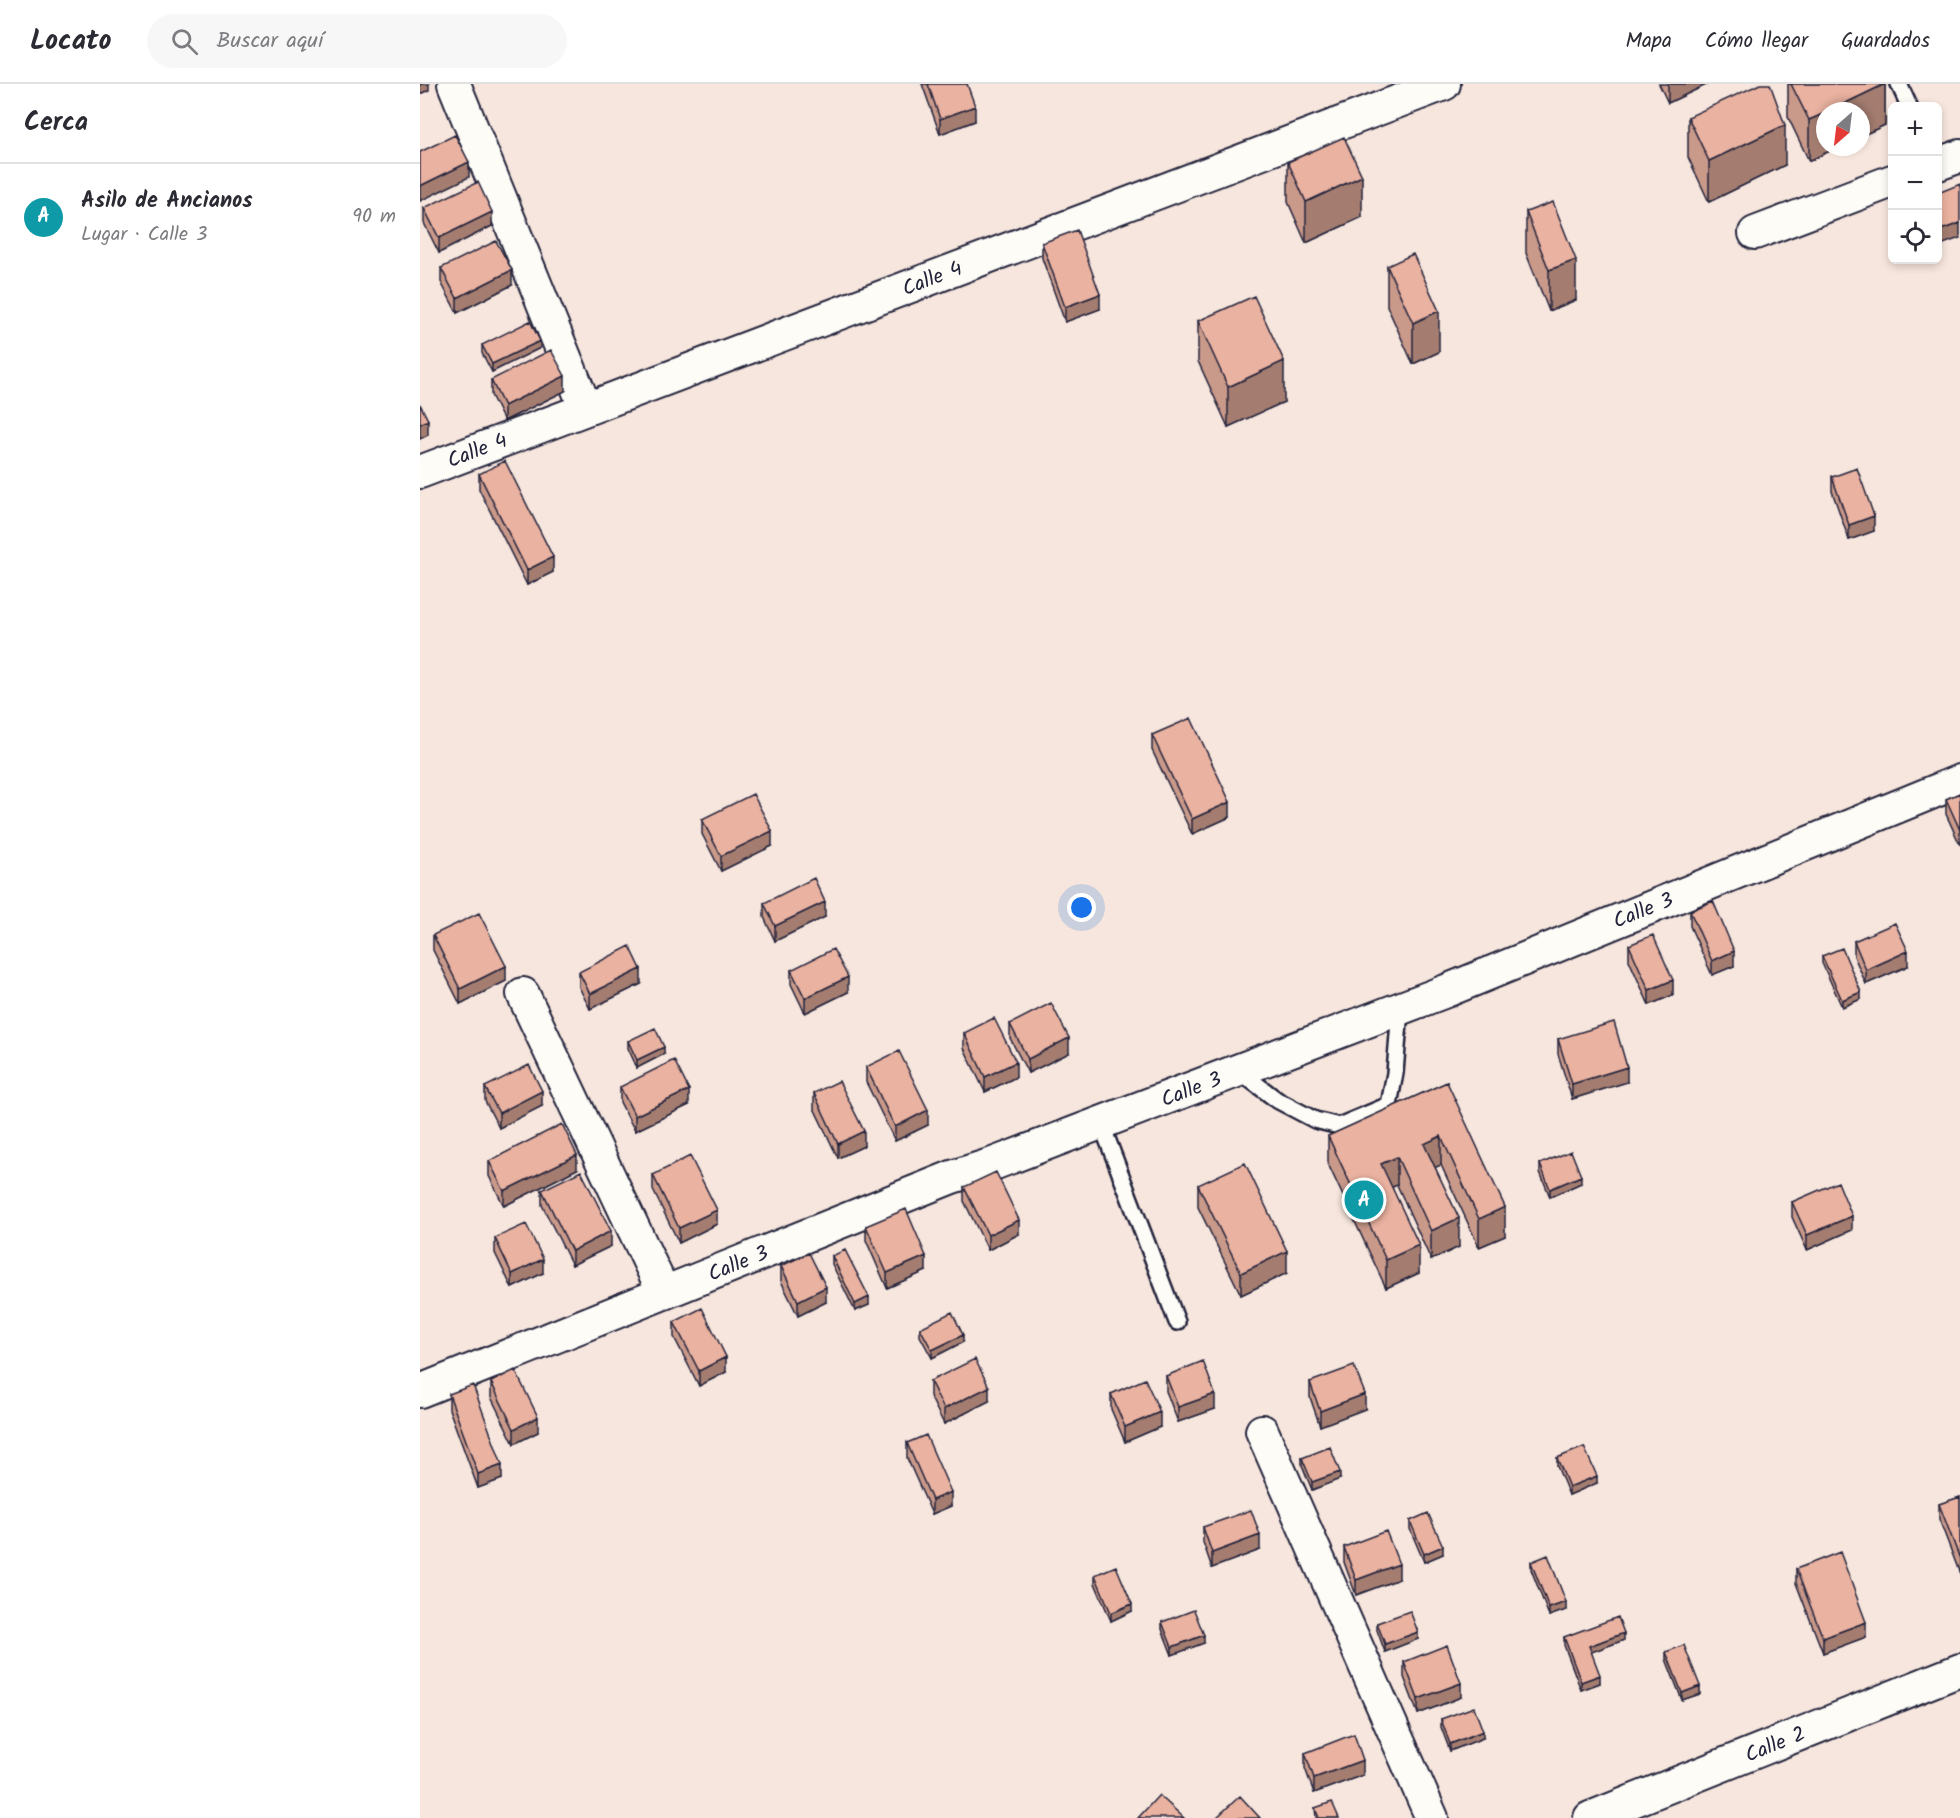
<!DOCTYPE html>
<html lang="es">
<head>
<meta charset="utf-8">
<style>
  body { margin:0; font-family:Kalam,sans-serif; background:#f7f7f7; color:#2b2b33 }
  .controls { position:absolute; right:18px; top:18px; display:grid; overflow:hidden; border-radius:9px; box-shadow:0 3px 9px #0003 }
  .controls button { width:54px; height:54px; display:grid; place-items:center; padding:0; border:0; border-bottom:2px solid #e1e1e2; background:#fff; color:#2b2b33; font:30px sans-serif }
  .compass { position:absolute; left:1396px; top:18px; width:54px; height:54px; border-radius:50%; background:#fff; box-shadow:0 3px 9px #0003; rotate:208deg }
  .you { position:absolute; left:662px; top:824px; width:21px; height:21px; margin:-15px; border:4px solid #fff; border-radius:50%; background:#1a73e8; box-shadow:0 0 0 9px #1a73e833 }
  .badge { display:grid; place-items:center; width:39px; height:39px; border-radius:50%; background:#0b8043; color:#fff; font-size:20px; font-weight:700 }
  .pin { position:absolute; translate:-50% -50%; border:3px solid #fff; box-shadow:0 2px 6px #0006 }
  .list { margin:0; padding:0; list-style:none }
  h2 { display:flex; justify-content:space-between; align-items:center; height:78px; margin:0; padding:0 24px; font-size:26px }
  h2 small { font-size:20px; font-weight:400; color:#7c7c81 }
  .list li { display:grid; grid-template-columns:39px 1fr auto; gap:18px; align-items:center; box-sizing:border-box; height:108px; padding:0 24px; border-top:2px solid #e1e1e2 }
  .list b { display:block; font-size:22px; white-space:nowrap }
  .list p { margin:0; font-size:20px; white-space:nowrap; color:#7c7c81 }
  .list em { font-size:20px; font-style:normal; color:#7c7c81 }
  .icon { flex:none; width:33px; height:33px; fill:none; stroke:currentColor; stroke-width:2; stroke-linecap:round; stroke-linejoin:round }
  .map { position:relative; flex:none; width:1540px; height:1734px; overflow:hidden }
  header { display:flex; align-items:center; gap:36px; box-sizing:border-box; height:84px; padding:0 30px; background:#fff; border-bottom:2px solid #e1e1e2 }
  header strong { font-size:28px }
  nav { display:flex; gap:33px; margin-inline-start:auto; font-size:21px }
  .search { width:420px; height:54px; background:#f7f7f7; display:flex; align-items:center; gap:15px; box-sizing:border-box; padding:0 21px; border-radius:33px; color:#7c7c81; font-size:22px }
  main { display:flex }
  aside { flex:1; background:#fff }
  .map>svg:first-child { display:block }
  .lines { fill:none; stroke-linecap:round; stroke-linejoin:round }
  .service-casing { stroke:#22223b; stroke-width:20 }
  .minor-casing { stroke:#22223b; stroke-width:36 }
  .service { stroke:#fdfcf7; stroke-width:15 }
  .minor { stroke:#fdfcf7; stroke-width:32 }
  .wall { fill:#c9998a; stroke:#22223b; stroke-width:1.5 }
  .shaded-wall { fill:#a47d70; stroke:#22223b; stroke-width:1.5 }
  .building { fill:#eab2a0; stroke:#22223b; stroke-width:1.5 }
  .labels { text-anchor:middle; stroke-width:6; stroke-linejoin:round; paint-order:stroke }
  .street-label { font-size:21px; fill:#22223b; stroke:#fdfcf7 }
</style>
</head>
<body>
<header>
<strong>Locato</strong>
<div class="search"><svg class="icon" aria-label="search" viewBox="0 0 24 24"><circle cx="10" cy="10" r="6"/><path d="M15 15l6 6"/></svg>Buscar aquí</div>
<nav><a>Mapa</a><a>Cómo llegar</a><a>Guardados</a></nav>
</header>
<main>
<aside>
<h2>Cerca<small></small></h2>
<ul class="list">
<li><span class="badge" style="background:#0f9aa8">A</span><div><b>Asilo de Ancianos</b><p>Lugar · Calle 3</p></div><em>90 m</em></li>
</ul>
</aside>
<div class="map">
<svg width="1540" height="1734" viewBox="0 0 1540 1734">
  <rect width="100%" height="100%" fill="#f7e6dd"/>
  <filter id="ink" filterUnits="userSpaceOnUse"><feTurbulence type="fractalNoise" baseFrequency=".0167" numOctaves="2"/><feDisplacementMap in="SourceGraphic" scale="12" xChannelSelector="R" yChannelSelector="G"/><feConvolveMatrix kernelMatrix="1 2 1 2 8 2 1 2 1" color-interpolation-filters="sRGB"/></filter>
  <g filter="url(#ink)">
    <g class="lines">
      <defs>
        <path id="service" d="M 1479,0 L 1489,22
          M 819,987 L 857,1016 L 895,1036 L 919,1042 L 969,1021 L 975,989 L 980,925
          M 681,1039 L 757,1238"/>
        <path id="minor" d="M 34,0 L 166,325
          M 1518,80 L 1540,72
          M 1335,149 L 1472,97
          M 0,388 L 1024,0
          M 103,910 L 244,1209
          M 0,1307 L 532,1093 L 573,1080 L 1026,907 L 1540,697
          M 842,1347 L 1012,1734
          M 1170,1734 L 1540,1586"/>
      </defs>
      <use href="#service" class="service-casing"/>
      <use href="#minor" class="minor-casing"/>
      <use href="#service" class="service"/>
      <use href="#minor" class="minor"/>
    </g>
    <path class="wall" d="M 502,0 L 547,0 L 555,37 L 520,50 Z
      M 1239,0 L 1288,0 L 1248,19 Z
      M 1368,0 L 1465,0 L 1465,41 L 1441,52 L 1441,27 L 1405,63 L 1418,63 L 1389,77 L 1368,33 Z
      M 1268,33 L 1365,81 L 1289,118 L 1268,73 Z
      M 868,78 L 942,133 L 886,159 L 868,118 Z
      M 4,124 L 72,142 L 19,169 L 4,139 Z
      M 1106,128 L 1156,216 L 1129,227 L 1106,169 Z
      M 622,159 L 680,225 L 645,238 L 622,174 Z
      M 967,182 L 1019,268 L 993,280 L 967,222 Z
      M 21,184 L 92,201 L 37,229 L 21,198 Z
      M 778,237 L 864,318 L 808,343 L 778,277 Z
      M 62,261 L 120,264 L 72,288 L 62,269 Z
      M 71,296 L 145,307 L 84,337 L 71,311 Z
      M 59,390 L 133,488 L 107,501 L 59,405 Z
      M 1412,393 L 1454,447 L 1429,456 L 1412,407 Z
      M 732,651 L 810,733 L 772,750 L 732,666 Z
      M 1540,709 L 1540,761 L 1526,730 L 1526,715 Z
      M 282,735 L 352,762 L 301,787 L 282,750 Z
      M 344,819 L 405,833 L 355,857 L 344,833 Z
      M 1270,827 L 1314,882 L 1292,891 L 1270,842 Z
      M 13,851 L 86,897 L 40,920 L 13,866 Z
      M 1434,857 L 1488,882 L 1446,900 L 1434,872 Z
      M 1209,861 L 1253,911 L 1229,921 L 1209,876 Z
      M 1402,872 L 1441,915 L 1422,923 L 1402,879 Z
      M 371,886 L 428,908 L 385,929 L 371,900 Z
      M 159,888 L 221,900 L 170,925 L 159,903 Z
      M 590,940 L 649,969 L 608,989 L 590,954 Z
      M 544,949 L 596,993 L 565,1008 L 544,964 Z
      M 1138,955 L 1207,998 L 1152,1015 L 1138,970 Z
      M 208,957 L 244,970 L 217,984 L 208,964 Z
      M 446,983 L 508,1041 L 475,1057 L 446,998 Z
      M 1027,998 L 1085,1152 L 1059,1163 L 1021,1081 L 1015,1083 L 1039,1163 L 1011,1176 L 977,1101 L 972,1103 L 999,1189 L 966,1204 L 908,1080 L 908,1052 Z
      M 65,1003 L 122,1022 L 79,1044 L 65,1017 Z
      M 200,1003 L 269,1021 L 215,1047 L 200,1018 Z
      M 394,1009 L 444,1062 L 418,1074 L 394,1024 Z
      M 69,1077 L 157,1085 L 84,1122 L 69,1092 Z
      M 1120,1080 L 1161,1099 L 1130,1113 L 1120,1088 Z
      M 233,1091 L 297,1140 L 259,1159 L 233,1106 Z
      M 778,1101 L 867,1189 L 821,1211 L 778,1123 Z
      M 544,1103 L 599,1150 L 568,1166 L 544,1117 Z
      M 122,1106 L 191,1162 L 152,1181 L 122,1121 Z
      M 1372,1118 L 1432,1146 L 1387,1166 L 1372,1133 Z
      M 446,1142 L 506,1187 L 467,1204 L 446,1156 Z
      M 75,1154 L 123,1189 L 92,1204 L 75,1169 Z
      M 412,1172 L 449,1221 L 435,1227 L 412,1180 Z
      M 361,1182 L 406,1218 L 378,1232 L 361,1197 Z
      M 254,1238 L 306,1288 L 279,1302 L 254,1253 Z
      M 500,1244 L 543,1258 L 512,1274 L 500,1252 Z
      M 746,1292 L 795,1325 L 758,1338 L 746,1307 Z
      M 510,1297 L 569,1317 L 524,1340 L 510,1312 Z
      M 71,1298 L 118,1348 L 94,1360 L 71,1313 Z
      M 890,1298 L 945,1325 L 900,1342 L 890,1313 Z
      M 29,1310 L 82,1395 L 58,1404 L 29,1325 Z
      M 691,1310 L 740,1343 L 705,1358 L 691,1325 Z
      M 487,1359 L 531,1422 L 512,1430 L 487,1374 Z
      M 882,1374 L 920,1395 L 892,1406 L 882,1381 Z
      M 1137,1374 L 1177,1399 L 1149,1411 L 1137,1382 Z
      M 1540,1413 L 1540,1490 L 1519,1435 L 1519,1420 Z
      M 990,1437 L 1023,1470 L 1004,1478 L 990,1445 Z
      M 783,1443 L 840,1466 L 792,1484 L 783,1458 Z
      M 924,1463 L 979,1495 L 936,1511 L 924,1478 Z
      M 1111,1478 L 1146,1526 L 1129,1532 L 1111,1485 Z
      M 1376,1485 L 1446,1553 L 1403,1569 L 1376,1499 Z
      M 675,1491 L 712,1527 L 691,1537 L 675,1499 Z
      M 742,1538 L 784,1559 L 752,1571 L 742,1545 Z
      M 957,1539 L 998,1555 L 965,1568 L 957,1546 Z
      M 1144,1553 L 1204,1556 L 1171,1568 L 1180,1599 L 1161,1606 L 1144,1561 Z
      M 1246,1568 L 1280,1610 L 1262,1616 L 1246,1575 Z
      M 984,1578 L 1041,1613 L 998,1630 L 984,1593 Z
      M 1021,1635 L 1063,1654 L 1030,1667 L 1021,1643 Z
      M 885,1669 L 943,1691 L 894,1709 L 885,1684 Z
      M 895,1724 L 919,1734 L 896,1734 Z"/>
    <path class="shaded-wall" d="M 0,0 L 9,0 L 9,6 L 0,10 Z
      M 1248,0 L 1288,0 L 1248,19 Z
      M 1465,0 L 1465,41 L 1441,52 L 1441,27 L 1409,27 Z
      M 555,22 L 555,37 L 520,50 L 520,35 Z
      M 1405,29 L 1405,63 L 1418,63 L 1389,77 L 1389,36 Z
      M 1365,41 L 1365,81 L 1289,118 L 1289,77 Z
      M 49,78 L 49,93 L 0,117 L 0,102 Z
      M 942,92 L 942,133 L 886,159 L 886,118 Z
      M 72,128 L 72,142 L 19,169 L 19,154 Z
      M 1540,139 L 1540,154 L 1518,162 L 1518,147 Z
      M 1156,176 L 1156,216 L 1129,227 L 1129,186 Z
      M 92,186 L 92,201 L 37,229 L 37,214 Z
      M 680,210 L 680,225 L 645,238 L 645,223 Z
      M 1019,227 L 1019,268 L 993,280 L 993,239 Z
      M 120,257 L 120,264 L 72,288 L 72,280 Z
      M 864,277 L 864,318 L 808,343 L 808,303 Z
      M 145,292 L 145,307 L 84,337 L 84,322 Z
      M 8,336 L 8,351 L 0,355 L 0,340 Z
      M 1454,432 L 1454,447 L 1429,456 L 1429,441 Z
      M 133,473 L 133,488 L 107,501 L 107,486 Z
      M 810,718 L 810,733 L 772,750 L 772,735 Z
      M 352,747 L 352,762 L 301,787 L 301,772 Z
      M 405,818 L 405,833 L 355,857 L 355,842 Z
      M 1314,867 L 1314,882 L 1292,891 L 1292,877 Z
      M 1488,867 L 1488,882 L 1446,900 L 1446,886 Z
      M 86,882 L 86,897 L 40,920 L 40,905 Z
      M 221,885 L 221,900 L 170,925 L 170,910 Z
      M 428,893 L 428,908 L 385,929 L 385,914 Z
      M 1253,896 L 1253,911 L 1229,921 L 1229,906 Z
      M 1441,908 L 1441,915 L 1422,923 L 1422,916 Z
      M 649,954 L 649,969 L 608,989 L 608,975 Z
      M 244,963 L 244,970 L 217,984 L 217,976 Z
      M 596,978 L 596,993 L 565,1008 L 565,993 Z
      M 1207,983 L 1207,998 L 1152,1015 L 1152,1000 Z
      M 269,1006 L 269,1021 L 215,1047 L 215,1032 Z
      M 122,1007 L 122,1022 L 79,1044 L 79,1029 Z
      M 508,1026 L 508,1041 L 475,1057 L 475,1043 Z
      M 444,1047 L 444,1062 L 418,1074 L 418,1060 Z
      M 1021,1052 L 1021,1081 L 1004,1088 L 1004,1060 Z
      M 157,1071 L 157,1085 L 84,1122 L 84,1107 Z
      M 977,1073 L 977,1101 L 961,1108 L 961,1080 Z
      M 1161,1092 L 1161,1099 L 1130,1113 L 1130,1105 Z
      M 1085,1123 L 1085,1152 L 1059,1163 L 1059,1135 Z
      M 297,1126 L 297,1140 L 259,1159 L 259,1144 Z
      M 1432,1132 L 1432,1146 L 1387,1166 L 1387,1151 Z
      M 1039,1134 L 1039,1163 L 1011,1176 L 1011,1147 Z
      M 599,1136 L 599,1150 L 568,1166 L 568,1151 Z
      M 191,1147 L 191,1162 L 152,1181 L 152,1167 Z
      M 999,1161 L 999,1189 L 966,1204 L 966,1176 Z
      M 867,1167 L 867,1189 L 821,1211 L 821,1189 Z
      M 506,1172 L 506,1187 L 467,1204 L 467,1189 Z
      M 123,1175 L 123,1189 L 92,1204 L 92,1190 Z
      M 406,1203 L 406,1218 L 378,1232 L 378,1217 Z
      M 449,1213 L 449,1221 L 435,1227 L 435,1220 Z
      M 543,1251 L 543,1258 L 512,1274 L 512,1266 Z
      M 306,1273 L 306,1288 L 279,1302 L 279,1287 Z
      M 569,1303 L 569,1317 L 524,1340 L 524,1325 Z
      M 795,1310 L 795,1325 L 758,1338 L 758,1323 Z
      M 945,1310 L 945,1325 L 900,1342 L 900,1327 Z
      M 740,1328 L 740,1343 L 705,1358 L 705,1343 Z
      M 118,1333 L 118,1348 L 94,1360 L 94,1345 Z
      M 82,1381 L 82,1395 L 58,1404 L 58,1390 Z
      M 920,1388 L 920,1395 L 892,1406 L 892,1398 Z
      M 1177,1392 L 1177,1399 L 1149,1411 L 1149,1403 Z
      M 531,1408 L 531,1422 L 512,1430 L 512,1416 Z
      M 840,1451 L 840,1466 L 792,1484 L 792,1469 Z
      M 1023,1462 L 1023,1470 L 1004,1478 L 1004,1470 Z
      M 979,1480 L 979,1495 L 936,1511 L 936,1496 Z
      M 1146,1518 L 1146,1526 L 1129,1532 L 1129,1524 Z
      M 712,1520 L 712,1527 L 691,1537 L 691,1529 Z
      M 1446,1538 L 1446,1553 L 1403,1569 L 1403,1554 Z
      M 998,1548 L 998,1555 L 965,1568 L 965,1560 Z
      M 1204,1549 L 1204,1556 L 1169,1569 L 1169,1562 Z
      M 784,1551 L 784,1559 L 752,1571 L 752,1563 Z
      M 1180,1591 L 1180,1599 L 1161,1606 L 1161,1598 Z
      M 1041,1599 L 1041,1613 L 998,1630 L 998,1615 Z
      M 1280,1602 L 1280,1610 L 1262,1616 L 1262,1609 Z
      M 1063,1647 L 1063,1654 L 1030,1667 L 1030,1660 Z
      M 943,1676 L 943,1691 L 894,1709 L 894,1694 Z"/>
    <path class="building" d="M 508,0 L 547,0 L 555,22 L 520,35 Z
      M 1340,0 L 1350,0 L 1365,41 L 1289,77 L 1268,33 Z
      M 1371,0 L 1465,0 L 1409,27 L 1405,27 L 1405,29 L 1389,36 Z
      M 35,51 L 49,78 L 0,102 L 0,68 Z
      M 924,53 L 942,92 L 886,118 L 868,78 Z
      M 58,98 L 72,128 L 19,154 L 4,124 Z
      M 1540,100 L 1540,139 L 1518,147 L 1518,109 Z
      M 1133,118 L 1156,176 L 1129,186 L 1106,128 Z
      M 657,146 L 680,210 L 645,223 L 622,159 Z
      M 76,157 L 92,186 L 37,214 L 21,184 Z
      M 993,170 L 1019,227 L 993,239 L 967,182 Z
      M 834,212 L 864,277 L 808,303 L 778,237 Z
      M 110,237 L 120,257 L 72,280 L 62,261 Z
      M 131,266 L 145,292 L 84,322 L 71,296 Z
      M 0,320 L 8,336 L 0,340 Z
      M 85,377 L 133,473 L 107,486 L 59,390 Z
      M 1437,384 L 1454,432 L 1429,441 L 1412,393 Z
      M 771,634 L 810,718 L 772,735 L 732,651 Z
      M 1540,709 L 1540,746 L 1526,715 Z
      M 333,710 L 352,747 L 301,772 L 282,735 Z
      M 394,794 L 405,818 L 355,842 L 344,819 Z
      M 1293,817 L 1314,867 L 1292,877 L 1270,827 Z
      M 59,829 L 86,882 L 40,905 L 13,851 Z
      M 1475,839 L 1488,867 L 1446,886 L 1434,857 Z
      M 1233,851 L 1253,896 L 1229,906 L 1209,861 Z
      M 210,862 L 221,885 L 170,910 L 159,888 Z
      M 1422,864 L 1441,908 L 1422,916 L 1402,872 Z
      M 413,865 L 428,893 L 385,914 L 371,886 Z
      M 631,919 L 649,954 L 608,975 L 590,940 Z
      M 574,934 L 596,978 L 565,993 L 544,949 Z
      M 1194,938 L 1207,983 L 1152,1000 L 1138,955 Z
      M 235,944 L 244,963 L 217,976 L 208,957 Z
      M 479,967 L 508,1026 L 475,1043 L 446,983 Z
      M 254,976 L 269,1006 L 215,1032 L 200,1003 Z
      M 109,981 L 122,1007 L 79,1029 L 65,1003 Z
      M 419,997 L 444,1047 L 418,1060 L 394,1009 Z
      M 1027,998 L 1085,1123 L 1059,1135 L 1021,1052 L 1004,1060 L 1039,1134 L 1011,1147 L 977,1073 L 961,1080 L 999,1161 L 966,1176 L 908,1052 Z
      M 142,1040 L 157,1071 L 84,1107 L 69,1077 Z
      M 1151,1067 L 1161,1092 L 1130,1105 L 1120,1080 Z
      M 270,1072 L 297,1126 L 259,1144 L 233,1091 Z
      M 825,1079 L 867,1167 L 821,1189 L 778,1101 Z
      M 161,1087 L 191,1147 L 152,1167 L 122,1106 Z
      M 576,1088 L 599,1136 L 568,1151 L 544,1103 Z
      M 1418,1098 L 1432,1132 L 1387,1151 L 1372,1118 Z
      M 486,1125 L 506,1172 L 467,1189 L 446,1142 Z
      M 106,1140 L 123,1175 L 92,1190 L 75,1154 Z
      M 425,1166 L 449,1213 L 435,1220 L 412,1172 Z
      M 389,1169 L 406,1203 L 378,1217 L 361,1182 Z
      M 282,1224 L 306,1273 L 279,1287 L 254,1238 Z
      M 532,1228 L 543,1251 L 512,1266 L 500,1244 Z
      M 555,1275 L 569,1303 L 524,1325 L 510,1297 Z
      M 783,1277 L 795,1310 L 758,1323 L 746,1292 Z
      M 934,1282 L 945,1310 L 900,1327 L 890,1298 Z
      M 95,1286 L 118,1333 L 94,1345 L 71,1298 Z
      M 725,1295 L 740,1328 L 705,1343 L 691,1310 Z
      M 53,1301 L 82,1381 L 58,1390 L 29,1310 Z
      M 506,1351 L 531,1408 L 512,1416 L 487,1359 Z
      M 910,1363 L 920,1388 L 892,1398 L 882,1374 Z
      M 1164,1363 L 1177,1392 L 1149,1403 L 1137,1374 Z
      M 1540,1413 L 1540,1475 L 1519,1420 Z
      M 831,1426 L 840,1451 L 792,1469 L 783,1443 Z
      M 1008,1429 L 1023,1462 L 1004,1470 L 990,1437 Z
      M 966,1447 L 979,1480 L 936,1496 L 924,1463 Z
      M 1420,1468 L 1446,1538 L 1403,1554 L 1376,1485 Z
      M 1128,1471 L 1146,1518 L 1129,1524 L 1111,1478 Z
      M 696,1482 L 712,1520 L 691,1529 L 675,1491 Z
      M 774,1526 L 784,1551 L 752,1563 L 742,1538 Z
      M 990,1527 L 998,1548 L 965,1560 L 957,1539 Z
      M 1198,1533 L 1204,1549 L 1169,1562 L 1180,1591 L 1161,1598 L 1144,1553 Z
      M 1027,1561 L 1041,1599 L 998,1615 L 984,1578 Z
      M 1264,1561 L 1280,1602 L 1262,1609 L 1246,1568 Z
      M 1054,1623 L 1063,1647 L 1030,1660 L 1021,1635 Z
      M 934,1650 L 943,1676 L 894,1694 L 885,1669 Z
      M 739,1711 L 764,1734 L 718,1734 Z
      M 820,1712 L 840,1734 L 796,1734 Z
      M 912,1718 L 919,1734 L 899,1734 L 895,1724 Z"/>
  </g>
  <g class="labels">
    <g class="street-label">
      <text transform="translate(512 194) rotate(-21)" y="7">Calle 4</text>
      <text transform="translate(57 366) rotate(-21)" y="7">Calle 4</text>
      <text transform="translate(1223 826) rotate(-22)" y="7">Calle 3</text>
      <text transform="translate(771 1005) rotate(-21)" y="7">Calle 3</text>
      <text transform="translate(318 1179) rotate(-22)" y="7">Calle 3</text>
      <text transform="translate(1355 1660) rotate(-22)" y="7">Calle 2</text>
    </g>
  </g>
</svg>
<div class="controls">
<button>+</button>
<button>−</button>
<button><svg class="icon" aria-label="locate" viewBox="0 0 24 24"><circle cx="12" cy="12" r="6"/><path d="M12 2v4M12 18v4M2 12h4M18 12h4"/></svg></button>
</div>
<svg class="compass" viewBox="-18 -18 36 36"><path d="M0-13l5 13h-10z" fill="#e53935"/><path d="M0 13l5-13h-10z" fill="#7c7c81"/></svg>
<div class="you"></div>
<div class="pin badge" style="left:944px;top:1116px;background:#0f9aa8">A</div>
</div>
</main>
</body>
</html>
